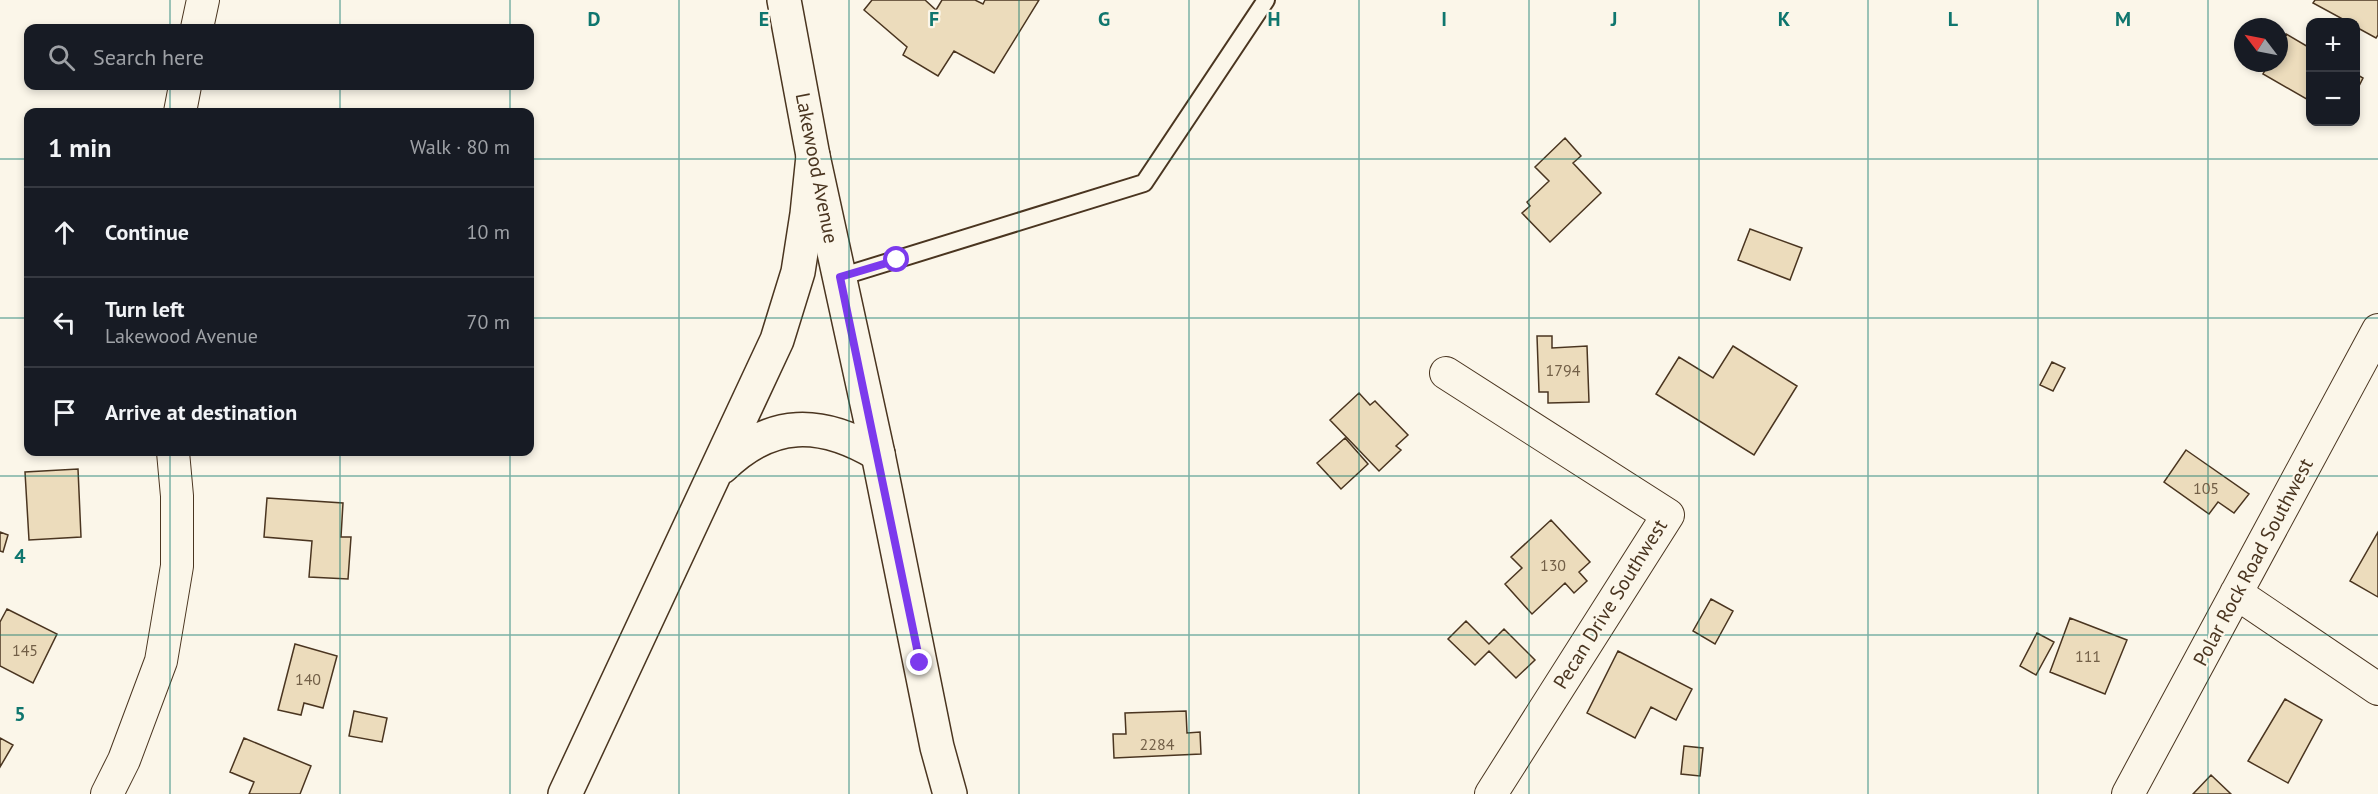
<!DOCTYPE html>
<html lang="en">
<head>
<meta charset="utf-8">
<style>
  body { margin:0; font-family:"PT Sans",sans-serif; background:#20242c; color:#f1f3f6 }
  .controls { position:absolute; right:18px; top:18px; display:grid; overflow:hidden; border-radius:12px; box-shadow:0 3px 9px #0003 }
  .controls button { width:54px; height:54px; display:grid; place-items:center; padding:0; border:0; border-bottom:2px solid #363941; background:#171b24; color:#f1f3f6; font:30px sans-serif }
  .compass { position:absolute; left:2234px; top:18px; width:54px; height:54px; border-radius:50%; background:#171b24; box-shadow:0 3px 9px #0003; rotate:302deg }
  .stop { position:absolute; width:18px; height:18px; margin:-14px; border:4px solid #7c3aed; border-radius:50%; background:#fff }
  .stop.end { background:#7c3aed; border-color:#fff; box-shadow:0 2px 6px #0008 }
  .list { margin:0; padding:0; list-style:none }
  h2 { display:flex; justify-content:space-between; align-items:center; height:78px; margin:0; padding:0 24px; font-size:26px }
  h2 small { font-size:20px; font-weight:400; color:#9ea1a6 }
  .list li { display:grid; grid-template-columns:39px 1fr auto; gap:18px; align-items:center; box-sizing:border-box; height:90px; padding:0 24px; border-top:2px solid #363941 }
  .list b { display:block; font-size:22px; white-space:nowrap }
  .list p { margin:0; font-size:20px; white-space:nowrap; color:#9ea1a6 }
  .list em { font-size:20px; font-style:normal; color:#9ea1a6 }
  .icon { flex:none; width:33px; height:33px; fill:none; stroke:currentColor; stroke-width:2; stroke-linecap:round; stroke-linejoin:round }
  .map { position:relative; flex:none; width:2378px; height:794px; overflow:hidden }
  .search { position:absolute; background:#171b24; box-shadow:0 3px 9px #0003; left:24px; top:24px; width:510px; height:66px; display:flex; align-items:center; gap:15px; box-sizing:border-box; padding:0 21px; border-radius:12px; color:#9ea1a6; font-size:22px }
  .panel { position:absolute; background:#171b24; box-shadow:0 3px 9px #0003; left:24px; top:108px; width:510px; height:348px; border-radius:12px }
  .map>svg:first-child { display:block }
  .building { fill:#ecdcbc; stroke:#4a3520; stroke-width:1.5 }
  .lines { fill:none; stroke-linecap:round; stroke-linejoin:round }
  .lane-casing { stroke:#4a3520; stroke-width:20 }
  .street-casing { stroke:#4a3520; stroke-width:34 }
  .secondary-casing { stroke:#4a3520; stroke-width:36 }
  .highway-casing { stroke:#4a3520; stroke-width:36 }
  .lane { stroke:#fbf6e9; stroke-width:16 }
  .street { stroke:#fbf6e9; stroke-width:32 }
  .secondary { stroke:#fbf6e9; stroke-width:33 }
  .highway { stroke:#fbf6e9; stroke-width:33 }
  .route { stroke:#7c3aed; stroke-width:8 }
  .grid { fill:none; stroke:#0f766e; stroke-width:1.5; stroke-opacity:0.55 }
  .labels { text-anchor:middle; stroke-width:4.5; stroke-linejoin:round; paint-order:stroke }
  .number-label { font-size:16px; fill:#725f47 }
  .street-label { font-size:20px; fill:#4a3520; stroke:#fbf6e9 }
  .grid-label { font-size:20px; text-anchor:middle; font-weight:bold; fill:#0f766e; stroke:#fbf6e9; stroke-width:4.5; stroke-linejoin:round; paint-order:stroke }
</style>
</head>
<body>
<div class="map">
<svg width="2378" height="794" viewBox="0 0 2378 794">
  <rect width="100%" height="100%" fill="#fbf6e9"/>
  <path class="building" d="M 872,0 L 925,0 L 936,10 L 942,0 L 975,0 L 983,4 L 985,0 L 1039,0 L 994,73 L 954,51 L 938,76 L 903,55 L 907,47 L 864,10 Z
    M 2315,0 L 2378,0 L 2378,35 L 2376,38 L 2356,27 L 2356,22 L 2348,22 L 2313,3 Z
    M 2286,34 L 2310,48 L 2310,101 L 2263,74 L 2269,63 L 2279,63 L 2279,46 Z
    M 2356,74 L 2363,78 L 2356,92 Z
    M 1565,138 L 1581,156 L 1573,163 L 1601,193 L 1550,242 L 1522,213 L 1530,206 L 1527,202 L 1549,181 L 1535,167 Z
    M 1750,229 L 1802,248 L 1790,280 L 1738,260 Z
    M 1537,336 L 1552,336 L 1552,348 L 1587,346 L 1589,402 L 1548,403 L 1548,392 L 1539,392 Z
    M 1733,346 L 1797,386 L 1754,455 L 1656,394 L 1679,357 L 1713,378 Z
    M 2052,362 L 2065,368 L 2053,391 L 2040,385 Z
    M 1359,393 L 1370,405 L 1375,401 L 1408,435 L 1396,446 L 1401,450 L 1379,471 L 1330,420 Z
    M 1345,438 L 1368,464 L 1341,489 L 1317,463 Z
    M 2186,450 L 2249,494 L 2234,513 L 2218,502 L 2209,514 L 2164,482 Z
    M 78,469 L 81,537 L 29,540 L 25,472 Z
    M 267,498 L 343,503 L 341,537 L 351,537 L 348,579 L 309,577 L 312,541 L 264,537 Z
    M 1551,520 L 1590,562 L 1579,572 L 1587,581 L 1574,593 L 1565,583 L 1532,614 L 1505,584 L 1522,568 L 1511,557 Z
    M 0,532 L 8,535 L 3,552 L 0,551 Z
    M 2378,532 L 2378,597 L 2350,581 Z
    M 1711,599 L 1733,611 L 1715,644 L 1693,631 Z
    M 7,609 L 57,634 L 33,683 L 0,666 L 0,622 Z
    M 2070,618 L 2127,640 L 2105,694 L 2050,672 Z
    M 1466,621 L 1489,644 L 1504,629 L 1535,660 L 1516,678 L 1489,651 L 1475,665 L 1448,639 Z
    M 2037,633 L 2054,642 L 2036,675 L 2020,666 Z
    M 295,644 L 337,656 L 323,708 L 304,703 L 301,715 L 278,710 Z
    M 1618,651 L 1692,689 L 1676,720 L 1651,707 L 1635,738 L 1587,713 Z
    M 2285,699 L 2322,720 L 2288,783 L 2248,761 Z
    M 354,711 L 387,718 L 382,742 L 349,736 Z
    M 1186,711 L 1187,733 L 1200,732 L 1201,754 L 1114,758 L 1113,734 L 1126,734 L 1125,713 Z
    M 0,738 L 13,745 L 0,767 Z
    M 244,738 L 311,766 L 300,794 L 249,794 L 254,782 L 230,772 Z
    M 1684,746 L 1703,748 L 1700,776 L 1681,774 Z
    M 2211,775 L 2231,794 L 2193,794 Z"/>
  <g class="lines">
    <defs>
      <path id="lane" d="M 840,277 L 1144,183 L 1266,0"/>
      <path id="street" d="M 197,28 L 203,0
        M 180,112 L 185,86
        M 1446,373 L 1668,515 L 1491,794
        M 2236,593 L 2378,689
        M 107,794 L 124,760 L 161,661 L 177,566 L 177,496 L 173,452
        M 2128,794 L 2378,330"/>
      <path id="secondary" d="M 784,0 L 813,156 L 878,454 L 937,747 L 950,794"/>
      <path id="highway" d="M 722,467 C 771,419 821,420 878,454
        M 565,794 L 777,340 L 798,272 L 807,214 L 813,156"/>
    </defs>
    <use href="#lane" class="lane-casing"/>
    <use href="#street" class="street-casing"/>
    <use href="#secondary" class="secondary-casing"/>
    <use href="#highway" class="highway-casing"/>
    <use href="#lane" class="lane"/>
    <use href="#street" class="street"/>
    <use href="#secondary" class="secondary"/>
    <use href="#highway" class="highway"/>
  </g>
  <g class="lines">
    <path class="route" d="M 897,260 L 840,277 L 920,663"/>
  </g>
  <path class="grid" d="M 170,0 L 170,28M 340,0 L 340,28M 510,0 L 510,28M 679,0 L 679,794M 849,0 L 849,794M 1019,0 L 1019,794M 1189,0 L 1189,794M 1359,0 L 1359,794M 1529,0 L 1529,794M 1699,0 L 1699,794M 1868,0 L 1868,794M 2038,0 L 2038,794M 2208,0 L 2208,794M 170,86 L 170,112M 340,86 L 340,112M 510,86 L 510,112M 0,159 L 28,159M 530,159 L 2378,159M 0,318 L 28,318M 530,318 L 2378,318M 170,452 L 170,794M 340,452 L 340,794M 510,452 L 510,794M 0,476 L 2378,476M 0,635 L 2378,635"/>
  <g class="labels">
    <g class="number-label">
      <text x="1563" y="376">1794</text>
      <text x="2206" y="494">105</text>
      <text x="1553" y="571">130</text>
      <text x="25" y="656">145</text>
      <text x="2088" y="662">111</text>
      <text x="308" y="685">140</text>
      <text x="1157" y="750">2284</text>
    </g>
    <g class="street-label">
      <text transform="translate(817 168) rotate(79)" y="7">Lakewood Avenue</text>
      <text transform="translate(2253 562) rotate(-62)" y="7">Polar Rock Road Southwest</text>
      <text transform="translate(1610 604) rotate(-58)" y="7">Pecan Drive Southwest</text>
    </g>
  </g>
  <g class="grid-label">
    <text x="594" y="26">D</text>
    <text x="764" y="26">E</text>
    <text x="934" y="26">F</text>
    <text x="1104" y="26">G</text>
    <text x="1274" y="26">H</text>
    <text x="1444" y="26">I</text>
    <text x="1614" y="26">J</text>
    <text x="1784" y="26">K</text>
    <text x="1953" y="26">L</text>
    <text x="2123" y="26">M</text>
    <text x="20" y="563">4</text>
    <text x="20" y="721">5</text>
  </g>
</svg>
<div class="controls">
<button>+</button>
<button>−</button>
</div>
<svg class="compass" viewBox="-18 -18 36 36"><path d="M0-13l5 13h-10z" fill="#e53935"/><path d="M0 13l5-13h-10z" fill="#9ea1a6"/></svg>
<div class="stop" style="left:897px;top:260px"></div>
<div class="stop end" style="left:920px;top:663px"></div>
<div class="search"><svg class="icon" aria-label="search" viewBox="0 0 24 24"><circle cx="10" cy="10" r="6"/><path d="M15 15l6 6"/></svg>Search here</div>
<section class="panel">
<h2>1 min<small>Walk · 80 m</small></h2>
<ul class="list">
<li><svg class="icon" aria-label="ahead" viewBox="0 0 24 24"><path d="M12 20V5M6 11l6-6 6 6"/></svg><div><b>Continue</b></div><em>10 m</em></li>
<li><svg class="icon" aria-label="left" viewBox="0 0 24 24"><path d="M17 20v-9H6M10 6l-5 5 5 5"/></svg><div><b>Turn left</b><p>Lakewood Avenue</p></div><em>70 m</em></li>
<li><svg class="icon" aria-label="arrive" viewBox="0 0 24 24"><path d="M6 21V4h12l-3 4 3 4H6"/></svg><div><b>Arrive at destination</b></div></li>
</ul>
</section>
</div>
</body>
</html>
